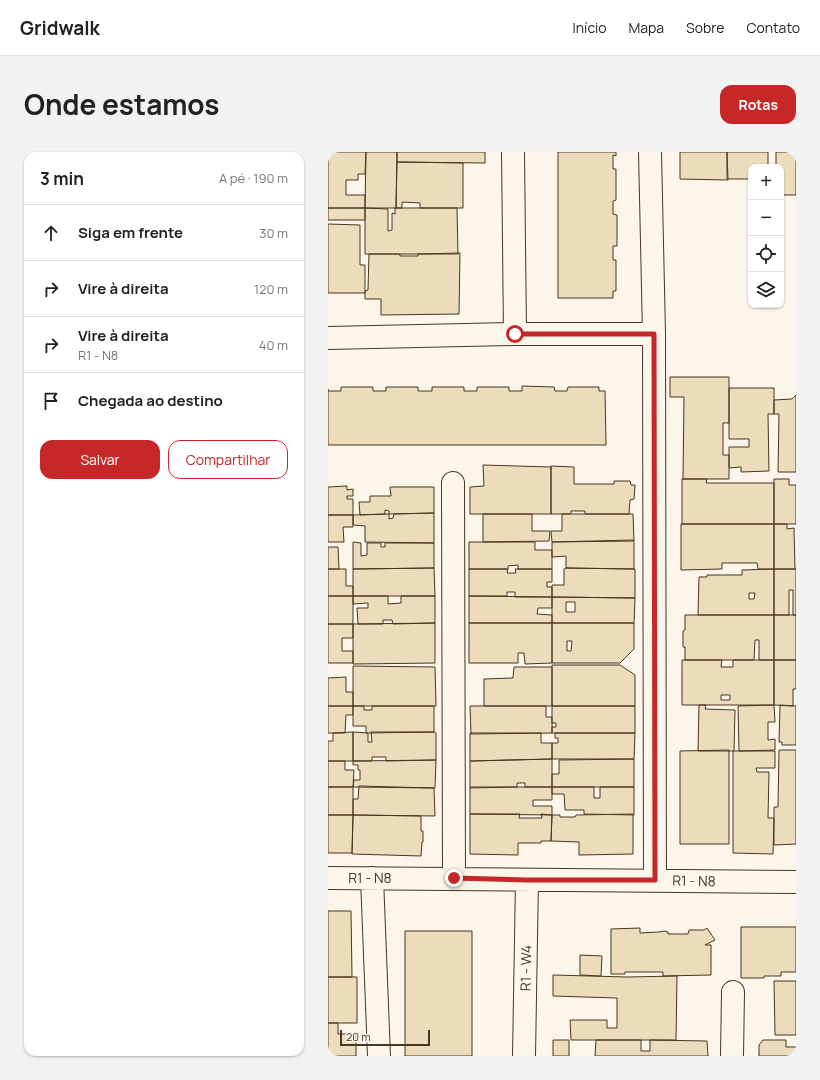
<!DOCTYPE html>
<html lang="pt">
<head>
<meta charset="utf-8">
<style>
  body { margin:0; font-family:Manrope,sans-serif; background:#f2f2f2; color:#222 }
  .controls { position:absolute; right:12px; top:12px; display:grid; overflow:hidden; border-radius:8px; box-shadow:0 1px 3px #0004 }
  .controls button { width:36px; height:36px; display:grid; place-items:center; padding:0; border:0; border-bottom:1px solid #e0e0e0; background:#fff; color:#222; font:20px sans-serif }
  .scale { position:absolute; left:12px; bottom:10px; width:90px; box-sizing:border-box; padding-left:4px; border:2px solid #4a3520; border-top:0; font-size:11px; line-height:14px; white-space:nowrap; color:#4a3520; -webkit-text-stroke:3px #fbf6e9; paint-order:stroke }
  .stop { position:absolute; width:12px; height:12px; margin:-9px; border:3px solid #c62828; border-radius:50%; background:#fff }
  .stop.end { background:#c62828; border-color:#fff; box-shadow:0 1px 4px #0008 }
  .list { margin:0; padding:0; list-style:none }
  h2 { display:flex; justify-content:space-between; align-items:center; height:52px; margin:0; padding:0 16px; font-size:17px }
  h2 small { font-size:13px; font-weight:400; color:#767676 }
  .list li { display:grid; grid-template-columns:26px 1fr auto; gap:12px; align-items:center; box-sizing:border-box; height:56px; padding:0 16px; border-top:1px solid #e0e0e0 }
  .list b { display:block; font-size:15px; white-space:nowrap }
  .list p { margin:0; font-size:13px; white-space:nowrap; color:#767676 }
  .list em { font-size:13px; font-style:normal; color:#767676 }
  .actions { display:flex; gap:8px; padding:12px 16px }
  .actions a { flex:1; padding:9px 0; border:1px solid #c62828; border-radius:12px; text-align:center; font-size:14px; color:#c62828 }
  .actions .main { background:#c62828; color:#fff }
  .icon { flex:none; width:22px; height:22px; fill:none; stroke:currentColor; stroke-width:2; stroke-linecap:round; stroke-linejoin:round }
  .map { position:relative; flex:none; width:468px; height:904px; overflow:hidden; border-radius:12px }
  header { display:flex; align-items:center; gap:24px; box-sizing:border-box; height:56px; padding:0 20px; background:#fff; border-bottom:1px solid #e0e0e0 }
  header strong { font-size:19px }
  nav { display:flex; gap:22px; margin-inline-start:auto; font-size:14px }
  .intro { display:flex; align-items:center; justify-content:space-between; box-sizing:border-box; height:96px; padding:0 24px }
  h1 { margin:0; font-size:28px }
  .button { padding:10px 18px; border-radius:12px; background:#c62828; color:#fff; font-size:14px; font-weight:700 }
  main { display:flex; gap:24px; padding:0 24px }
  aside { flex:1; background:#fff; border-radius:12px; box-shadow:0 1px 3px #0004 }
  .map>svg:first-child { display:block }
  .building { fill:#ecdcbc; stroke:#4a3520; fill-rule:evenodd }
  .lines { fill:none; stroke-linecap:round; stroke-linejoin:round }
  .minor-casing { stroke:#4a3520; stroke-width:24 }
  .minor { stroke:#fbf6e9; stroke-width:22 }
  .route { stroke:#c62828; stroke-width:5 }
  .labels { text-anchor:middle; stroke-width:3; stroke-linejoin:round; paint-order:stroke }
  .street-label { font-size:14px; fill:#4a3520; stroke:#fbf6e9 }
</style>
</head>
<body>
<header>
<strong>Gridwalk</strong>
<nav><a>Início</a><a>Mapa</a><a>Sobre</a><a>Contato</a></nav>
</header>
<div class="intro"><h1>Onde estamos</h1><a class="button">Rotas</a></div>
<main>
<aside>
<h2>3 min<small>A pé · 190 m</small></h2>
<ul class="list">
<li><svg class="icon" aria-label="ahead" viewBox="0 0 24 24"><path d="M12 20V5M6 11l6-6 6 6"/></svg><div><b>Siga em frente</b></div><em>30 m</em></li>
<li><svg class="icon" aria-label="right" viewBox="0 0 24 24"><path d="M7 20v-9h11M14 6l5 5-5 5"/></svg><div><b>Vire à direita</b></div><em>120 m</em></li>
<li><svg class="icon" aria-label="right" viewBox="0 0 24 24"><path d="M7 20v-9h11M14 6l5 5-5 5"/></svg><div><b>Vire à direita</b><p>R1 - N8</p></div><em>40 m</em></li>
<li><svg class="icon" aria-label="arrive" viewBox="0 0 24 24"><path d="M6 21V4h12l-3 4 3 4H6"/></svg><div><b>Chegada ao destino</b></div></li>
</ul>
<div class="actions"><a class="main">Salvar</a><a>Compartilhar</a></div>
</aside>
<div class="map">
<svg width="468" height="904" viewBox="0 0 468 904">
  <rect width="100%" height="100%" fill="#fbf6e9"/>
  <path class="building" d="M 0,0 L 38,0 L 37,22 L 30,22 L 30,28 L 18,28 L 18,43 L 37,43 L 37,56 L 0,56 Z
    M 38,0 L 69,0 L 68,56 L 37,56 Z
    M 69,0 L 157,0 L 157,11 L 69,10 Z
    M 230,0 L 288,0 L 288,4 L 285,3 L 285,17 L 288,17 L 288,48 L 285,49 L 285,62 L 289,63 L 289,94 L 285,94 L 285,108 L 288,108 L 288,139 L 285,139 L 285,146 L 230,146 Z
    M 352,0 L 399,0 L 400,28 L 352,27 Z
    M 399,0 L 440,0 L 440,15 L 423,15 L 423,27 L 399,27 Z
    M 448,0 L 468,0 L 468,43 L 453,43 L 453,15 L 448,15 Z
    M 69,10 L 135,11 L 135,56 L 92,56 L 92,51 L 74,50 L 74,56 L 68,56 Z
    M 0,56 L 37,56 L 37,68 L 0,68 Z
    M 37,56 L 60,57 L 60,79 L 64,78 L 64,61 L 67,62 L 67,56 L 129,56 L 130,102 L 37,102 Z
    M 0,72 L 32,73 L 32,113 L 37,113 L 37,141 L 0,141 Z
    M 132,101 L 131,162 L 53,163 L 53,147 L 37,147 L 37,139 L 40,138 L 41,102 L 72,102 L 72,104 L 90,104 L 90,102 Z
    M 342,225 L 401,225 L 401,271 L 395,271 L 395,303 L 401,303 L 401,327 L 355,327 L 356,245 L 342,245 Z
    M 194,234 L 226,235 L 227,239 L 239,239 L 240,235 L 271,235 L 271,239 L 277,239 L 278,293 L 0,293 L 0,237 L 0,239 L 13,239 L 13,235 L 45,235 L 45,239 L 58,239 L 58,235 L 90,235 L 90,239 L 104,239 L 104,235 L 136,235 L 136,239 L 149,239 L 149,235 L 181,235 L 181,239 L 194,239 Z
    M 401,236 L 446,236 L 446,262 L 440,262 L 441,319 L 413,320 L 413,315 L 401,316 L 401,295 L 421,295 L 421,287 L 401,287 Z
    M 468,243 L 468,320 L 450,320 L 451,262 L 446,262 L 446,248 L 464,247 Z
    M 155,313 L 223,315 L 223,362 L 142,362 L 142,335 L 156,334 Z
    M 223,314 L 246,315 L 246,332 L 286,332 L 286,329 L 302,329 L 303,333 L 307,333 L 306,347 L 302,348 L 301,362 L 257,362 L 257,359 L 243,359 L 243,362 L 223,362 Z
    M 354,327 L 379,327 L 378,331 L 446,331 L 446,372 L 354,372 Z
    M 446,327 L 461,327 L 461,333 L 468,333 L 468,372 L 446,372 Z
    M 19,334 L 19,338 L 25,337 L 25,344 L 19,344 L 19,347 L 25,347 L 25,363 L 0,363 L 0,335 Z
    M 62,335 L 106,335 L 106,361 L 61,362 L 61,359 L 57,358 L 57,362 L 32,363 L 31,350 L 42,350 L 42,344 L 63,344 Z
    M 106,361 L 106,391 L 37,390 L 37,374 L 25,373 L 25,363 L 61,362 L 61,367 L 65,366 L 66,362 Z
    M 155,362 L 204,362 L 204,379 L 222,379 L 221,389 L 155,390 Z
    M 234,362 L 305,362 L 306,389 L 224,390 L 223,379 L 234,379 Z
    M 0,363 L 25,363 L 25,375 L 15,375 L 16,390 L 0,390 Z
    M 353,372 L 446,372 L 446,417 L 430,417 L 429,411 L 394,411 L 394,417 L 353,418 Z
    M 446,372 L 459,372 L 459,377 L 466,376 L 467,417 L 446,417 Z
    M 305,388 L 306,389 L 306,417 L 238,416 L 238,404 L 224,405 L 224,390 Z
    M 25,390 L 33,391 L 33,404 L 39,403 L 39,391 L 53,391 L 53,395 L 57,395 L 57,391 L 106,391 L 106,416 L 25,417 Z
    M 141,390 L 207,390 L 207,398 L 224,398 L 224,417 L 190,417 L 190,413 L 180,414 L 180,417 L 141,417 Z
    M 0,395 L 10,395 L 11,417 L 0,417 Z
    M 106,416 L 107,444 L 25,444 L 25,417 Z
    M 238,416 L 307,417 L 307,446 L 224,445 L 224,433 L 236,433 L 236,417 Z
    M 0,417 L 18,417 L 18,434 L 25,434 L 25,444 L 0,444 Z
    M 141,417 L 180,417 L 179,421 L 188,421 L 187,417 L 224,417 L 224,430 L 219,430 L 219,435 L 224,435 L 224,445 L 187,445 L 187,440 L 179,440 L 179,444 L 141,444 Z
    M 446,417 L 446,463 L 370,463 L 371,425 L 379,425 L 379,423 L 414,423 L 414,418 ZM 421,441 L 427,441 L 426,447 L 421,447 Z
    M 446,417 L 468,417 L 468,463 L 465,463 L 465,438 L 461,438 L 461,463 L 446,463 Z
    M 0,444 L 25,444 L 25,472 L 0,472 Z
    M 25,444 L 60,444 L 60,452 L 73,451 L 73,444 L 107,444 L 107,471 L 65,472 L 64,468 L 55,468 L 55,472 L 30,472 L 29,456 L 40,456 L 40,451 L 25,452 Z
    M 141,444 L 224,445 L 224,456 L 210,456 L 209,462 L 224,463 L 224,471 L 141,471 Z
    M 224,445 L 307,446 L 306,471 L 224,471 ZM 238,450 L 247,450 L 247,460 L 238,460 Z
    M 357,463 L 446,463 L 446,508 L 431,508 L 431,488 L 427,488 L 426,508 L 357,508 L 357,495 L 355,495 L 355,479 L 357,478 Z
    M 446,463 L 468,463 L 468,508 L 446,508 Z
    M 107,471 L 107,511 L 25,512 L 25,472 Z
    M 141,471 L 224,471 L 224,511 L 197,512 L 196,501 L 190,501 L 190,511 L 141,511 Z
    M 224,471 L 306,471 L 306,497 L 292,511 L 224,511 ZM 239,489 L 244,489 L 243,499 L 239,499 Z
    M 0,472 L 25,472 L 25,486 L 14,486 L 14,499 L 25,499 L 25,511 L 0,511 Z
    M 354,508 L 394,508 L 393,515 L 405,515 L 405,508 L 446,508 L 446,553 L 354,553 ZM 393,543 L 402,543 L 402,548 L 393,548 Z
    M 446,508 L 468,508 L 468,537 L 465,537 L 465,554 L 446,553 Z
    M 224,513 L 292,513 L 307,523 L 307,554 L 224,554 Z
    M 25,514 L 107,515 L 108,554 L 25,554 Z
    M 186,515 L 224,515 L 224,554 L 156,554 L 156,527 L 185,526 Z
    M 18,525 L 18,540 L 25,540 L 25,554 L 0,554 L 0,526 Z
    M 371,553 L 378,553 L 377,557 L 407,558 L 406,599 L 370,599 Z
    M 446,553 L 447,570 L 440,570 L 440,588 L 447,587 L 447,598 L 411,599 L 410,554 Z
    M 452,553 L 468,554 L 468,593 L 454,593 L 454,590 L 451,590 Z
    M 0,554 L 25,554 L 25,563 L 18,563 L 17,581 L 0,581 Z
    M 25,554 L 36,554 L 36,558 L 44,558 L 44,554 L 106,554 L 106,580 L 38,581 L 38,574 L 25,574 Z
    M 142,554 L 218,554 L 218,565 L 224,565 L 224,581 L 143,582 Z
    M 224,554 L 307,554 L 307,581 L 224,581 L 224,575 L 228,575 L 228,571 L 224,571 Z
    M 25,580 L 40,581 L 40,590 L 44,590 L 43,580 L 106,580 L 108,581 L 108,608 L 58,609 L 58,605 L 44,605 L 44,609 L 25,609 Z
    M 25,580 L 25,609 L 0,609 L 0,589 L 5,589 L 5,581 Z
    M 142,581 L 213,581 L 213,591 L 224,591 L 224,607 L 142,609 Z
    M 227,581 L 307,581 L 306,607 L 224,607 L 224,591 L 230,591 L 230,586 L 227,586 Z
    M 401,598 L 401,692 L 352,692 L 352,599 Z
    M 451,598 L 468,598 L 468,692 L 446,693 L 446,655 L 450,655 Z
    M 405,599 L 447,599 L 447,616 L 428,616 L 429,620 L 441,620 L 440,666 L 446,666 L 445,702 L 405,701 Z
    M 224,607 L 224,635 L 197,635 L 197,631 L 189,631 L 189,635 L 142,636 L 142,609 Z
    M 306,607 L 306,635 L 224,635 L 224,622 L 231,622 L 231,608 Z
    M 108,608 L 107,636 L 25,635 L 26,628 L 32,628 L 32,618 L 30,618 L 30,613 L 25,613 L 25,609 Z
    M 0,609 L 17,609 L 17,618 L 26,618 L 25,635 L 0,635 Z
    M 31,634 L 106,636 L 107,664 L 25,663 L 25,647 L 30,647 Z
    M 0,635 L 25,635 L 25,663 L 0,663 Z
    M 143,635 L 224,635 L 224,648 L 205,648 L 205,654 L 224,654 L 224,663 L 142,662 L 142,636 Z
    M 224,635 L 266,635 L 266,646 L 272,646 L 272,635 L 306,635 L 306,663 L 256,662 L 256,658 L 237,658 L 236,642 L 224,642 Z
    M 142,662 L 192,662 L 191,666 L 214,666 L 213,662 L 224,663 L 223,689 L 213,689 L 213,691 L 190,691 L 190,703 L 142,702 Z
    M 305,662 L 305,702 L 251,703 L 251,690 L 223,689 L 224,663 L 232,663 L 232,665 L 247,665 L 248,663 Z
    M 0,663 L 25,663 L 24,701 L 0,701 Z
    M 25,663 L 93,664 L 93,679 L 95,679 L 95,690 L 94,690 L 93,704 L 24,702 Z
    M 0,759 L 23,759 L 24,825 L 0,825 Z
    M 413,775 L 468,775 L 468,820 L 453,820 L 453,824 L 436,824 L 436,826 L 413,826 Z
    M 312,776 L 312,781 L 331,780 L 336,779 L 340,780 L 340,782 L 360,782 L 361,778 L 376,778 L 379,776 L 387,788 L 377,793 L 383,793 L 383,823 L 335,824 L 335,820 L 297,820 L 297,822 L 283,822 L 283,777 Z
    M 77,779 L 144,779 L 144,904 L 77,904 Z
    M 252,803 L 274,804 L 273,824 L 252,823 Z
    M 225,823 L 299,825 L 349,824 L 348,888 L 243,888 L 242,868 L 279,868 L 279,876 L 289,876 L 289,846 L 225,844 Z
    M 0,825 L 29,825 L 29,871 L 0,871 Z
    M 446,829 L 468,829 L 468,883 L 447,883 Z
    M 0,871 L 10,871 L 10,882 L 28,882 L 28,904 L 0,904 Z
    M 225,888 L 241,888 L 241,904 L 225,904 Z
    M 268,888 L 313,888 L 313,899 L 322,899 L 322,888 L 379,889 L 380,904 L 267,904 Z
    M 435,888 L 458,888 L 458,895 L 468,895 L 468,904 L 431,904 L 431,893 Z"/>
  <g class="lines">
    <defs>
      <path id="minor" d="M 185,0 L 187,182
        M 322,0 L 326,182 L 327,728
        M 0,186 L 187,182 L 326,182
        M 125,331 L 126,726
        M 0,726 L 468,730
        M 44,726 L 51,904
        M 196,904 L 199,728
        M 404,904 L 405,840"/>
    </defs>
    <use href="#minor" class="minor-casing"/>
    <use href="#minor" class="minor"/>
  </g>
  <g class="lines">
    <path class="route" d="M 126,726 L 199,728 L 327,728 L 326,182 L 187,182"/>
  </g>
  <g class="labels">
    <g class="street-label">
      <text x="42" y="731">R1 - N8</text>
      <text transform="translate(366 729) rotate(1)" y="5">R1 - N8</text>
      <text transform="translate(198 816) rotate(-89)" y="5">R1 - W4</text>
    </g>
  </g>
</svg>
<div class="controls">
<button>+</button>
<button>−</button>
<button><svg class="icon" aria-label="locate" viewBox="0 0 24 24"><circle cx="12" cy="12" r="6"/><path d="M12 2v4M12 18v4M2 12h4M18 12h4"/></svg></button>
<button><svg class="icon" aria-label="layers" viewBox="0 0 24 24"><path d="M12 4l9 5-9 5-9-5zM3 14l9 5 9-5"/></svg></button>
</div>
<div class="scale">20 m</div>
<div class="stop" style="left:187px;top:182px"></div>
<div class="stop end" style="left:126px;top:726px"></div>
</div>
</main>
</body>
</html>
